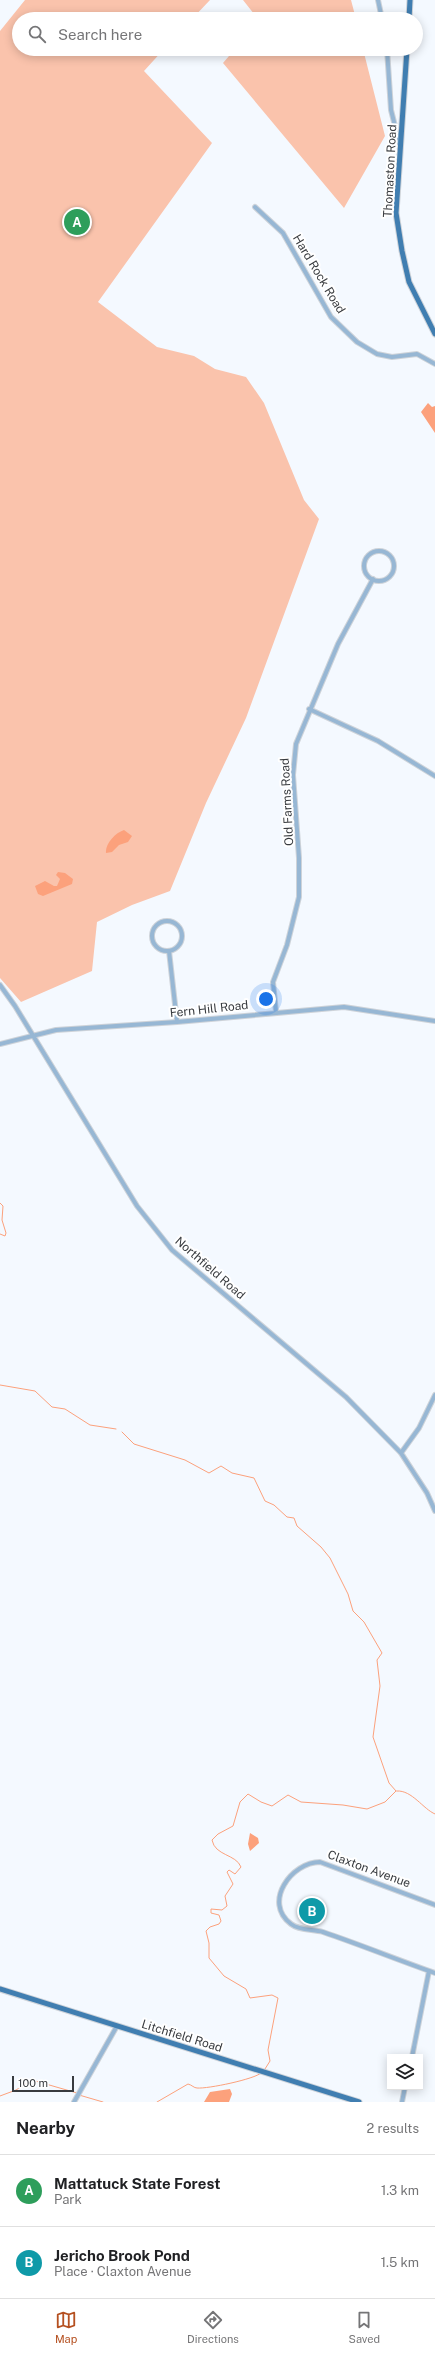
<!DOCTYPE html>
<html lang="en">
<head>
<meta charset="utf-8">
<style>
  body { margin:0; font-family:"Public Sans",sans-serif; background:#f6f6f6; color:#202124 }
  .controls { position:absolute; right:12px; bottom:12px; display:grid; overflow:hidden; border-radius:0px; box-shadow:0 2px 10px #0003 }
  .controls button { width:36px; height:36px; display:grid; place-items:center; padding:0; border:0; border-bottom:1px solid #e0e0e0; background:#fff; color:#202124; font:20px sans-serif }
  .scale { position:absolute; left:12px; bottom:10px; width:62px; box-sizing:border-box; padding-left:4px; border:2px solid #383b3f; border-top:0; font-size:11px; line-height:14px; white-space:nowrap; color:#383b3f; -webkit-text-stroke:3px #fff; paint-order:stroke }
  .you { position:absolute; left:266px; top:999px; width:14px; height:14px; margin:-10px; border:3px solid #fff; border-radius:50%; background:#1a73e8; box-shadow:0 0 0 6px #1a73e833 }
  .badge { display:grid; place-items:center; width:26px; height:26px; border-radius:50%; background:#b55020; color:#fff; font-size:13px; font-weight:700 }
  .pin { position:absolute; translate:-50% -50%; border:2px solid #fff; box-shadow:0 1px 4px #0006 }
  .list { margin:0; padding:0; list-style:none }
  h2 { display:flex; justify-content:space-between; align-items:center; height:52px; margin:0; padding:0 16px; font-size:17px }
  h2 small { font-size:13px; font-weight:400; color:#757577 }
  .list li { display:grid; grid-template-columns:26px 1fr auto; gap:12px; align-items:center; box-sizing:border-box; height:72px; padding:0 16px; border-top:1px solid #e0e0e0 }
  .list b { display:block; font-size:15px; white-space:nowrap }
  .list p { margin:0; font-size:13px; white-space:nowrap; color:#757577 }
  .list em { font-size:13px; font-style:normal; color:#757577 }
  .icon { flex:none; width:22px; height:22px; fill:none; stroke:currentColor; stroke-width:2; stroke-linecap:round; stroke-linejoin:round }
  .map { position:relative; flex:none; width:435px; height:2102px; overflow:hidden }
  .search { position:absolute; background:#fff; box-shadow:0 2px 10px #0003; left:12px; right:12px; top:12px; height:44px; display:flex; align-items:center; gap:10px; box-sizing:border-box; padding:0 14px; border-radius:22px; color:#757577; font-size:15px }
  .sheet { height:196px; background:#fff }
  nav { display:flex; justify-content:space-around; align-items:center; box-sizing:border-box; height:56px; border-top:1px solid #e0e0e0; background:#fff; font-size:11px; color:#757577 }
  nav a { display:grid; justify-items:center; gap:2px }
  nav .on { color:#b55020 }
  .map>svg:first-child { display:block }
  .green { fill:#fac3ac }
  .water { fill:#fca17c }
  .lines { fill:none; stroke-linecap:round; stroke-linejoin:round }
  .stream { stroke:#fca17c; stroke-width:1 }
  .minor-casing { stroke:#ced3d9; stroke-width:6 }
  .major-casing { stroke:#ced3d9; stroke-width:7 }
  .minor { stroke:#97b7d4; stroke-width:4 }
  .major { stroke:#407eb1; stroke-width:5 }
  .labels { text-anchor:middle; stroke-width:4; stroke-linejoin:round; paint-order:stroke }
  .street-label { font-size:12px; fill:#383b3f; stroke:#fff }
</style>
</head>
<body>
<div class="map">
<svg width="435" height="2102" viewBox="0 0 435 2102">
  <rect width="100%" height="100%" fill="#f4f9ff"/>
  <path class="green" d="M 25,0 L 210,0 L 192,19 L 19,19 L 19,49 L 164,49 L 144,71 L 212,143 L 98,302 L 157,347 L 194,356 L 215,369 L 246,377 L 264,403 L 304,500 L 319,519 L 246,718 L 206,803 L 170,891 L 132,905 L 97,922 L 92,971 L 21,1002 L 0,978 L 0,31 Z
    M 243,0 L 351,0 L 356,19 L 258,19 Z
    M 235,49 L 363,49 L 385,136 L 344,208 L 223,63 Z"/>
  <path class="water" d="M 428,403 L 432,407 L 435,406 L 435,433 L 421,412 Z
    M 124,830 L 132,836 L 128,842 L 119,845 L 112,852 L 106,853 C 105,844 115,833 124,830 Z
    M 58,872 L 65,873 L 73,879 L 72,884 L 43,896 L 38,894 L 35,886 L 45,881 L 54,886 L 57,886 L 60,879 L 56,875 Z
    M 250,1833 L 258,1838 L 259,1843 L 250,1851 L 248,1844 Z
    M 230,2089 L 232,2094 L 229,2102 L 204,2102 L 210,2092 Z"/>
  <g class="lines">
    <path class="stream" d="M 0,1203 L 3,1206 L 2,1220 L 6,1233 L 5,1236 L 0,1234
      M 0,1385 L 35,1391 L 52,1407 L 65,1409 L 90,1425 L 116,1429
      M 122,1432 L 134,1444 L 185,1460 L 209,1473 L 221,1466 L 232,1473 L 254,1478 L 265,1501 L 274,1505 L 287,1517 L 294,1518 L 297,1526 L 321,1547 L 330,1558 L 348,1594 L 353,1611 L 364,1622 L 382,1653 L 377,1660 L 380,1686 L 373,1737 L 389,1783 L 396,1791
      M 397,1791 C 412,1790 423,1809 435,1814
      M 265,2069 L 270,2061 L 268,2050 L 278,1998 L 272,1995 L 250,1998 L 246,1989 L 224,1976 L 209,1958 L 209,1943 L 206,1931 L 210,1927 L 219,1924 L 221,1921 L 219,1915 L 211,1913 L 211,1909 L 222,1910 L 227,1906 L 225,1896 L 233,1884 L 227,1872 L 229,1870 L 235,1874 L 241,1867 C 236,1854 215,1856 212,1840 L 218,1834 L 233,1826 L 240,1802 L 248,1794 L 261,1802 L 272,1806 L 288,1795 L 301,1802 L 343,1805 L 367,1809 L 385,1802 L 396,1791
      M 79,2095 L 103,2102
      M 0,2096 L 16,2090 L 32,2080 L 77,2093
      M 157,2102 L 188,2084 C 192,2085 194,2088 197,2088 C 208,2089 255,2079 261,2073"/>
    <defs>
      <path id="minor" d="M 378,0 L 382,19
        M 387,49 L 391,110 L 400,146
        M 255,207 L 283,233 L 331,317 L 357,342 L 377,354 L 392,357 L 417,354 L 435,364
        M364 566a15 15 0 1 1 30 0a15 15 0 1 1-30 0Z
        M 309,709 L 378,741 L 435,776
        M152 936a15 15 0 1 1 30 0a15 15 0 1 1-30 0Z
        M 169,951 L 177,1022
        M 0,985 L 15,1006 L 137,1206 L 172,1250 L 346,1397 L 401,1453 L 427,1493 L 435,1511
        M 276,1012 L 273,982 L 287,945 L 299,897 L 299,858 L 293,775 L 296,744 L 338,644 L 373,579
        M 0,1044 L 56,1030 L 177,1022 L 344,1007 L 435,1021
        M 401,1453 L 419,1428 L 435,1395
        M 435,1905 L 320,1862 C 292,1862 262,1902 291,1924 C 300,1931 313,1929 323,1932 C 361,1945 398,1960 435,1973
        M 412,2057 L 429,1971
        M 74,2102 L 117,2026
        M 402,2102 L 405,2087"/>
      <path id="major" d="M 409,19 L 410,0
        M 407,49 L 396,213 L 402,251 L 409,282 L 435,334
        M 0,1989 L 359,2102"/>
    </defs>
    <use href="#minor" class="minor-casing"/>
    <use href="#major" class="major-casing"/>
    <use href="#minor" class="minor"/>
    <use href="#major" class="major"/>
  </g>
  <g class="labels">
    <g class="street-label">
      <text transform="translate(390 171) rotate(-87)" y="4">Thomaston Road</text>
      <text transform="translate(319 274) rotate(59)" y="4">Hard Rock Road</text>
      <text transform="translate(287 802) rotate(-93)" y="4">Old Farms Road</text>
      <text transform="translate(209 1009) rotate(-6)" y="4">Fern Hill Road</text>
      <text transform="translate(210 1268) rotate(41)" y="4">Northfield Road</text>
      <text transform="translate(369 1869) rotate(20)" y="4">Claxton Avenue</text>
      <text transform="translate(182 2036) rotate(17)" y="4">Litchfield Road</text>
    </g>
  </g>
</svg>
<div class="controls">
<button><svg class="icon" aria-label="layers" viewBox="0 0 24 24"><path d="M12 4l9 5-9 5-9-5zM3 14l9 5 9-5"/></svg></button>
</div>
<div class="scale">100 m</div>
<div class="you"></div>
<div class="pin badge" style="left:77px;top:222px;background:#2e9e5b">A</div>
<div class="pin badge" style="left:312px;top:1911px;background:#0f9aa8">B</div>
<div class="search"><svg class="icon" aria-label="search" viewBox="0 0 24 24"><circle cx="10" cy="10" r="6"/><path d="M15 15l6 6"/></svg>Search here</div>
</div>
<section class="sheet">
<h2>Nearby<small>2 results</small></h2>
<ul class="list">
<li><span class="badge" style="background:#2e9e5b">A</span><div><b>Mattatuck State Forest</b><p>Park</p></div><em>1.3 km</em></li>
<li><span class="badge" style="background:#0f9aa8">B</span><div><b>Jericho Brook Pond</b><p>Place · Claxton Avenue</p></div><em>1.5 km</em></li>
</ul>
</section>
<nav>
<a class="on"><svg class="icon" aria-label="map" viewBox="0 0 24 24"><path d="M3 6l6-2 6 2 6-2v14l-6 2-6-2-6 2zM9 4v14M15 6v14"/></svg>Map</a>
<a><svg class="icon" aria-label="directions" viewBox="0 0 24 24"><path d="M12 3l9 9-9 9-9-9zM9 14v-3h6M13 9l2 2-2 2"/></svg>Directions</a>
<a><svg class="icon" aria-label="saved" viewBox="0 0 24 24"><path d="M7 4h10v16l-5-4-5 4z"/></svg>Saved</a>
</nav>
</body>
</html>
